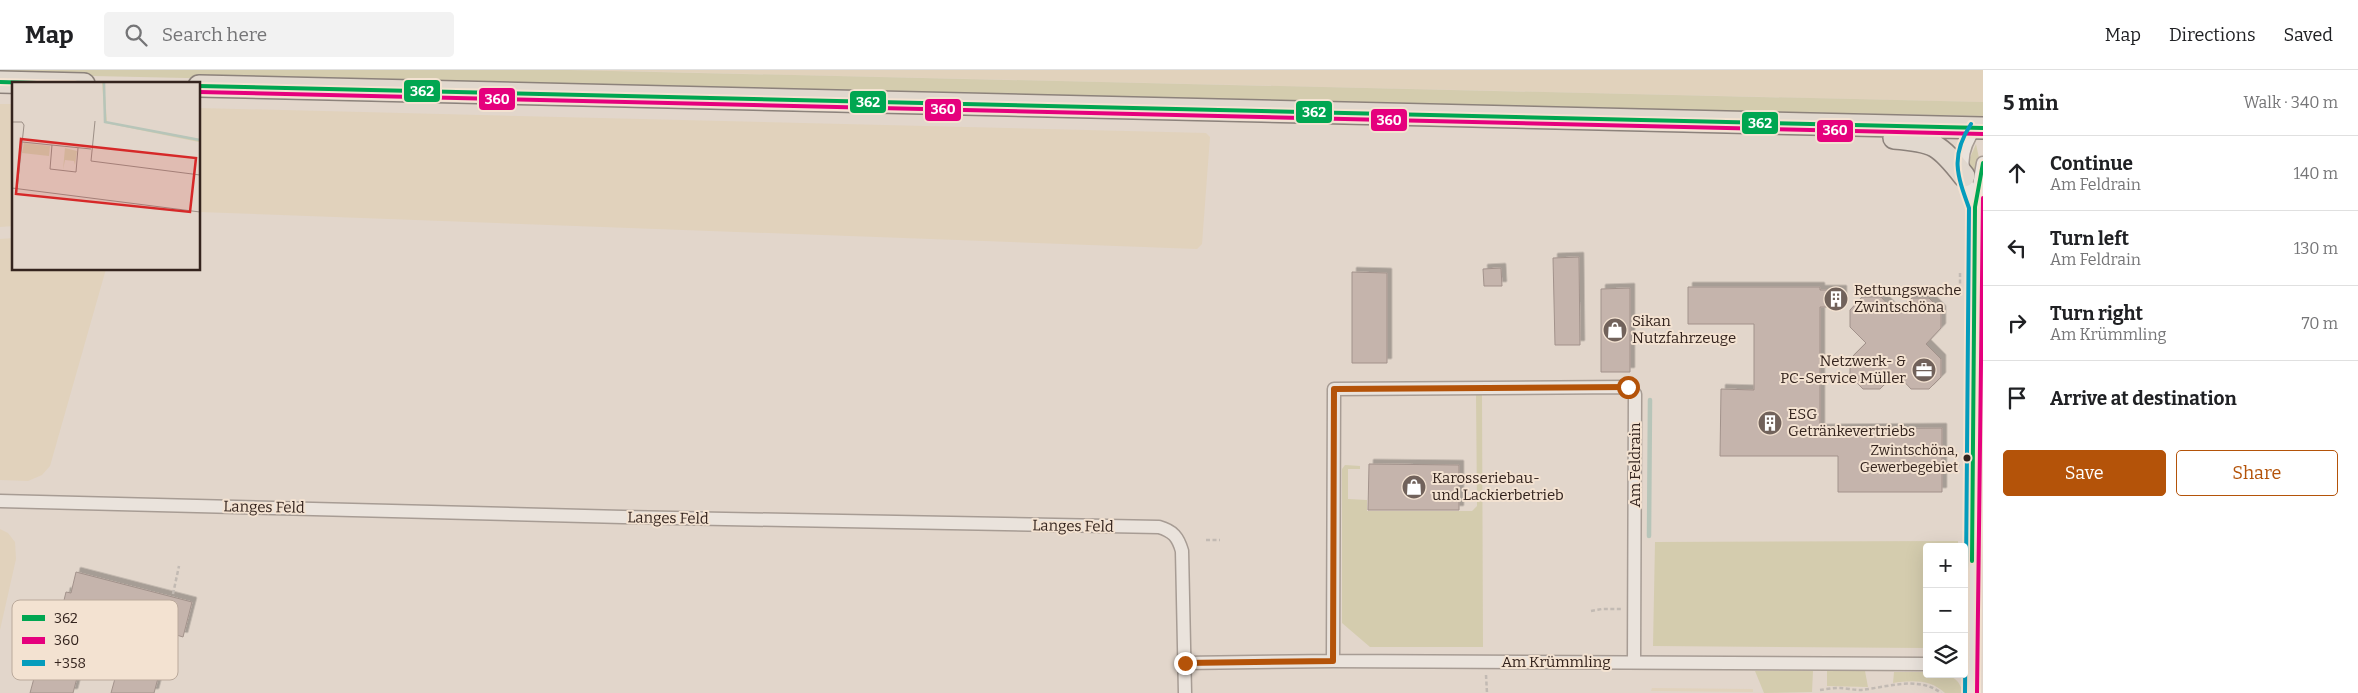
<!DOCTYPE html>
<html lang="en">
<head>
<meta charset="utf-8">
<style>
  body { margin:0; font-family:Bitter,serif; background:#f2f2f2; color:#202124 }
  .controls { position:absolute; right:15px; bottom:15px; display:grid; overflow:hidden; border-radius:5px; box-shadow:0 5px 20px #0002 }
  .controls button { width:45px; height:45px; display:grid; place-items:center; padding:0; border:0; border-bottom:1px solid #e0e0e0; background:#fff; color:#202124; font:25px sans-serif }
  .stop { position:absolute; width:15px; height:15px; margin:-11px; border:4px solid #b45309; border-radius:50%; background:#fff }
  .stop.end { background:#b45309; border-color:#fff; box-shadow:0 1px 5px #0008 }
  .list { margin:0; padding:0; list-style:none }
  h2 { display:flex; justify-content:space-between; align-items:center; height:65px; margin:0; padding:0 20px; font-size:21px }
  h2 small { font-size:16px; font-weight:400; color:#757577 }
  .list li { display:grid; grid-template-columns:32px 1fr auto; gap:15px; align-items:center; box-sizing:border-box; height:75px; padding:0 20px; border-top:1px solid #e0e0e0 }
  .list b { display:block; font-size:19px; white-space:nowrap }
  .list p { margin:0; font-size:16px; white-space:nowrap; color:#757577 }
  .list em { font-size:16px; font-style:normal; color:#757577 }
  .actions { display:flex; gap:10px; padding:15px 20px }
  .actions a { flex:1; padding:11px 0; border:1px solid #b45309; border-radius:5px; text-align:center; font-size:18px; color:#b45309 }
  .actions .main { background:#b45309; color:#fff }
  .icon { flex:none; width:28px; height:28px; fill:none; stroke:currentColor; stroke-width:2; stroke-linecap:round; stroke-linejoin:round }
  .map { position:relative; flex:none; width:1983px; height:623px; overflow:hidden }
  header { display:flex; align-items:center; gap:30px; box-sizing:border-box; height:70px; padding:0 25px; background:#fff; border-bottom:1px solid #e0e0e0 }
  header strong { font-size:24px }
  nav { display:flex; gap:28px; margin-inline-start:auto; font-size:18px }
  .search { width:350px; height:45px; background:#f2f2f2; display:flex; align-items:center; gap:12px; box-sizing:border-box; padding:0 18px; border-radius:5px; color:#757577; font-size:19px }
  main { display:flex }
  aside { flex:1; background:#fff }
  .map>svg:first-child { display:block }
  .farmland { fill:#e1d2bc }
  .green { fill:#d4ccae }
  .lines { fill:none; stroke-linecap:round; stroke-linejoin:round }
  .stream { stroke:#b7c5b9; stroke-width:4.5 }
  .building { fill:#c5b4ac; stroke:#a2928b; filter:url(#shadow) }
  .minor-casing { stroke:#a79c94; stroke-width:15 }
  .primary-casing { stroke:#8c827b; stroke-width:24 }
  .path { stroke:#c2bab3; stroke-width:2.5; stroke-dasharray:4 2.5; stroke-linecap:butt }
  .minor { stroke:#eae3dc; stroke-width:12 }
  .primary { stroke:#e1d8ce; stroke-width:21 }
  .bus-1-casing { stroke:#f3e2d1; stroke-width:8 }
  .bus-2-casing { stroke:#f3e2d1; stroke-width:8 }
  .bus-3-casing { stroke:#f3e2d1; stroke-width:8 }
  .bus-1 { stroke:#00a651; stroke-width:4 }
  .bus-2 { stroke:#e5007d; stroke-width:4 }
  .bus-3 { stroke:#059cbc; stroke-width:4 }
  .route { stroke:#b45309; stroke-width:6 }
  .bus-dot { fill:#34241e; stroke:#f3e2d1; stroke-width:2 }
  .labels { text-anchor:middle; stroke-width:4; stroke-linejoin:round; paint-order:stroke }
  .bus-label { font-size:14px; fill:#34241e; stroke:#f3e2d1; text-anchor:end }
  .poi-label { font-size:15px; fill:#34241e; stroke:#f3e2d1; text-anchor:start }
  .street-label { font-size:15px; fill:#34241e; stroke:#f3e2d1 }
  .inset-river { fill:none; stroke:#b7c5b9; stroke-width:2.5 }
  .inset-road { fill:none; stroke:#9c8f86; stroke-width:1 }
  .view { fill:#d62828; fill-opacity:0.15; stroke:#d62828; stroke-width:2.5 }
  .inset-edge { fill:none; stroke:#34241e; stroke-width:2.5 }
  .key { fill:#f3e2d1; stroke:#baa99b; stroke-width:1 }
  .key-label { font-size:14px; fill:#34241e }
  .line-badge { stroke:#f3e2d1; stroke-width:2 }
  .badge-label { font-size:14px; text-anchor:middle; font-weight:bold; fill:#fff }
</style>
</head>
<body>
<header>
<strong>Map</strong>
<div class="search"><svg class="icon" aria-label="search" viewBox="0 0 24 24"><circle cx="10" cy="10" r="6"/><path d="M15 15l6 6"/></svg>Search here</div>
<nav><a>Map</a><a>Directions</a><a>Saved</a></nav>
</header>
<main>
<div class="map">
<svg width="1983" height="623" viewBox="0 0 1983 623">
  <defs>
    <filter id="shadow"><feDropShadow dx="4.5" dy="-4.5" stdDeviation="0" flood-color="#0004"/></filter>
  </defs>
  <rect width="100%" height="100%" fill="#e2d6cb"/>
  <path class="farmland" d="M 569,0 L 1983,0 L 1983,32 L 668,2 Z
    M 0,34 L 14,34 L 14,156 L 0,157 Z
    M 199,38 L 1206,63 L 1210,67 L 1202,174 L 1197,179 L 199,142 Z
    M 14,168 L 14,199 L 106,199 L 50,396 L 42,405 L 28,411 L 0,410 L 0,169 Z
    M 0,459 L 8,463 L 15,472 L 16,489 L 0,560 Z
    M 1652,618 L 1753,619 L 1753,622 L 1651,621 Z"/>
  <path class="green" d="M 0,0 L 569,0 L 1983,32 L 1983,46 L 0,4 Z
    M 1976,74 L 1979,88 L 1972,107 L 1969,90 Z
    M 1476,324 L 1482,324 L 1483,577 L 1370,577 L 1342,553 L 1342,399 L 1345,395 L 1360,396 L 1360,399 L 1348,399 L 1348,429 L 1367,430 L 1367,441 L 1472,441 L 1477,436 Z
    M 1958,471 L 1958,477 L 1927,477 L 1927,578 L 1653,576 L 1655,472 Z
    M 1755,601 L 1813,601 L 1812,622 L 1764,623 Z
    M 1827,601 L 1865,601 L 1868,617 L 1827,616 Z
    M 1894,602 L 1927,602 L 1927,604 C 1944,604 1958,603 1963,623 L 1945,623 C 1931,609 1911,610 1893,613 Z"/>
  <g class="lines">
    <path class="stream" d="M 1649,466 L 1650,330"/>
  </g>
  <path class="building" d="M 1579,187 L 1580,275 L 1555,275 L 1553,188 Z
    M 1501,198 L 1502,216 L 1484,216 L 1483,199 Z
    M 1352,202 L 1387,203 L 1387,293 L 1352,293 Z
    M 1688,217 L 1820,217 L 1820,220 L 1842,220 L 1842,237 L 1820,237 L 1820,359 L 1942,358 L 1942,422 L 1838,422 L 1838,386 L 1720,386 L 1721,319 L 1754,320 L 1754,254 L 1688,254 Z
    M 1630,218 L 1630,302 L 1601,302 L 1601,219 Z
    M 1862,227 L 1881,227 L 1896,243 L 1912,228 L 1929,228 L 1941,240 L 1941,258 L 1926,274 L 1941,289 L 1941,307 L 1929,319 L 1911,319 L 1896,303 L 1880,319 L 1863,319 L 1850,306 L 1850,289 L 1866,273 L 1850,257 L 1850,240 Z
    M 1369,394 L 1459,395 L 1459,440 L 1368,440 Z
    M 76,502 L 192,532 L 183,567 L 170,563 L 154,623 L 111,623 L 125,572 L 89,562 L 73,623 L 30,623 L 50,549 L 59,551 L 66,522 L 71,523 Z"/>
  <g class="lines">
    <defs>
      <path id="minor" d="M 1974,134 C 1963,103 1954,87 1976,57
        M 0,431 L 623,447 L 1159,457 C 1173,461 1178,467 1182,481 L 1185,623
        M 1333,591 L 1334,319 L 1628,317 L 1635,324 L 1634,592
        M 1185,593 L 1333,591 L 1927,594
        M 1971,623 L 1975,137 L 1983,93"/>
      <path id="primary" d="M 0,12 L 84,14
        M 199,16 L 1983,58
        M 1894,68 C 1934,71 1939,74 1964,106"/>
    </defs>
    <use href="#minor" class="minor-casing"/>
    <use href="#primary" class="primary-casing"/>
    <path class="path" d="M 1960,203 L 1960,214
      M 1952,395 L 1960,395
      M 1206,470 L 1220,470
      M 173,524 L 179,496
      M 1591,541 L 1602,539 L 1622,539
      M 1486,605 L 1487,623
      M 1820,620 C 1826,619 1833,618 1840,618 C 1846,618 1853,620 1860,620 C 1885,618 1918,605 1941,623"/>
    <use href="#minor" class="minor"/>
    <use href="#primary" class="primary"/>
    <defs>
      <path id="bus-1" d="M 0,12 L 74,14
        M 199,16 L 1983,58
        M 1972,491 L 1975,137 L 1983,93"/>
      <path id="bus-2" d="M 199,22 L 1983,64
        M 1977,623 L 1983,128"/>
      <path id="bus-3" d="M 1965,623 L 1969,138 C 1957,105 1950,86 1971,54"/>
    </defs>
    <use href="#bus-1" class="bus-1-casing"/>
    <use href="#bus-2" class="bus-2-casing"/>
    <use href="#bus-3" class="bus-3-casing"/>
    <use href="#bus-1" class="bus-1"/>
    <use href="#bus-2" class="bus-2"/>
    <use href="#bus-3" class="bus-3"/>
  </g>
  <g class="lines">
    <path class="route" d="M 1185,593 L 1333,591 L 1334,319 L 1628,317"/>
  </g>
  <defs>
    <symbol id="building-disc" viewBox="-11 -11 22 22"><circle r="9.5" fill="#71625b" stroke="#f3e2d1"/><path d="M-4-6H4V6H1V3H-1V6H-4ZM-2.5-4.3h1.7v1.8h-1.7ZM.8-4.3h1.7v1.8H.8ZM-2.5-1h1.7V.8h-1.7ZM.8-1h1.7V.8H.8Z" fill="#fff"/></symbol>
    <symbol id="shop-disc" viewBox="-11 -11 22 22"><circle r="9.5" fill="#71625b" stroke="#f3e2d1"/><path d="M-5-2.5h2.3a2.7 3.5 0 0 1 5.4 0H5L5.5 6h-11ZM-1.5-2.5h3a1.5 2.3 0 0 0-3 0Z" fill="#fff"/></symbol>
    <symbol id="office-disc" viewBox="-11 -11 22 22"><circle r="9.5" fill="#71625b" stroke="#f3e2d1"/><path d="M-6-3h4V-5.5h4V-3h4V5H-6ZM-1-4.5V-3h2v-1.5ZM-6 0V1H6V0Z" fill="#fff"/></symbol>
  </defs>
  <g fill-rule="evenodd">
    <use href="#building-disc" x="1822" y="215" width="28" height="28"/>
    <use href="#shop-disc" x="1601" y="246" width="28" height="28"/>
    <use href="#office-disc" x="1910" y="286" width="28" height="28"/>
    <use href="#building-disc" x="1756" y="339" width="28" height="28"/>
    <use href="#shop-disc" x="1400" y="403" width="28" height="28"/>
  </g>
  <circle class="bus-dot" cx="1967" cy="388" r="4.5"/>
  <g class="labels">
    <g class="bus-label">
      <text x="1958" y="385">Zwintschöna,<tspan x="1958" dy="17">Gewerbegebiet</tspan></text>
    </g>
    <g class="poi-label">
      <text x="1854" y="225">Rettungswache<tspan x="1854" dy="17">Zwintschöna</tspan></text>
      <text x="1632" y="256">Sikan<tspan x="1632" dy="17">Nutzfahrzeuge</tspan></text>
      <text x="1906" y="296" text-anchor="end">Netzwerk- &amp;<tspan x="1906" dy="17">PC-Service Müller</tspan></text>
      <text x="1788" y="349">ESG<tspan x="1788" dy="17">Getränkevertriebs</tspan></text>
      <text x="1432" y="413">Karosseriebau-<tspan x="1432" dy="17">und Lackierbetrieb</tspan></text>
    </g>
    <g class="street-label">
      <text transform="translate(1635 395) rotate(-90)" y="5">Am Feldrain</text>
      <text transform="translate(264 437) rotate(1)" y="5">Langes Feld</text>
      <text transform="translate(668 448) rotate(1)" y="5">Langes Feld</text>
      <text transform="translate(1073 456) rotate(1)" y="5">Langes Feld</text>
      <text x="1556" y="597">Am Krümmling</text>
    </g>
  </g>
  <g transform="translate(12 12)">
    <rect width="188" height="188" fill="#e2d6cb"/>
    <path d="M 90,0 L 92,0 L 95,40 L 187,57 L 187,60 L 93,41 ZM 12,61 L 38,64 L 37,74 L 10,71 ZM 53,66 L 65,69 L 63,83 L 62,79 L 53,78 L 51,88 Z" fill="#d4ccae"/>
    <path class="inset-river" d="M 92,0 L 93,40 L 188,58"/>
    <path class="inset-road" d="M 83,39 L 79,79 L 188,93M 0,40 L 10,40 L 12,43 L 5,107M 10,60 L 79,67M 40,63 L 38,87 L 64,90 L 66,66M 0,106 L 188,130"/>
    <path class="view" d="M 9,57 L 184,76 L 178,130 L 4,112 Z"/>
    <rect width="188" height="188" class="inset-edge"/>
  </g>
  <rect x="12" y="530" width="166" height="80" rx="8" class="key"/>
  <rect x="22" y="545" width="23" height="6" fill="#00a651"/>
  <rect x="22" y="567" width="23" height="7" fill="#e5007d"/>
  <rect x="22" y="590" width="23" height="6" fill="#059cbc"/>
  <g class="key-label">
    <text x="54" y="553">362</text>
    <text x="54" y="575">360</text>
    <text x="54" y="598">+358</text>
  </g>
  <g class="line-badge">
    <rect x="403" y="9" width="38" height="24" rx="5" fill="#00a651"/>
    <rect x="478" y="17" width="38" height="24" rx="5" fill="#e5007d"/>
    <rect x="849" y="20" width="38" height="24" rx="5" fill="#00a651"/>
    <rect x="924" y="28" width="38" height="24" rx="5" fill="#e5007d"/>
    <rect x="1295" y="30" width="38" height="24" rx="5" fill="#00a651"/>
    <rect x="1370" y="38" width="38" height="24" rx="5" fill="#e5007d"/>
    <rect x="1741" y="41" width="38" height="24" rx="5" fill="#00a651"/>
    <rect x="1816" y="49" width="38" height="24" rx="5" fill="#e5007d"/>
  </g>
  <g class="badge-label">
    <text x="422" y="26">362</text>
    <text x="497" y="34">360</text>
    <text x="868" y="37">362</text>
    <text x="943" y="44">360</text>
    <text x="1314" y="47">362</text>
    <text x="1389" y="55">360</text>
    <text x="1760" y="58">362</text>
    <text x="1835" y="65">360</text>
  </g>
</svg>
<div class="controls">
<button>+</button>
<button>−</button>
<button><svg class="icon" aria-label="layers" viewBox="0 0 24 24"><path d="M12 4l9 5-9 5-9-5zM3 14l9 5 9-5"/></svg></button>
</div>
<div class="stop" style="left:1628px;top:317px"></div>
<div class="stop end" style="left:1185px;top:593px"></div>
</div>
<aside>
<h2>5 min<small>Walk · 340 m</small></h2>
<ul class="list">
<li><svg class="icon" aria-label="ahead" viewBox="0 0 24 24"><path d="M12 20V5M6 11l6-6 6 6"/></svg><div><b>Continue</b><p>Am Feldrain</p></div><em>140 m</em></li>
<li><svg class="icon" aria-label="left" viewBox="0 0 24 24"><path d="M17 20v-9H6M10 6l-5 5 5 5"/></svg><div><b>Turn left</b><p>Am Feldrain</p></div><em>130 m</em></li>
<li><svg class="icon" aria-label="right" viewBox="0 0 24 24"><path d="M7 20v-9h11M14 6l5 5-5 5"/></svg><div><b>Turn right</b><p>Am Krümmling</p></div><em>70 m</em></li>
<li><svg class="icon" aria-label="arrive" viewBox="0 0 24 24"><path d="M6 21V4h12l-3 4 3 4H6"/></svg><div><b>Arrive at destination</b></div></li>
</ul>
<div class="actions"><a class="main">Save</a><a>Share</a></div>
</aside>
</main>
</body>
</html>
